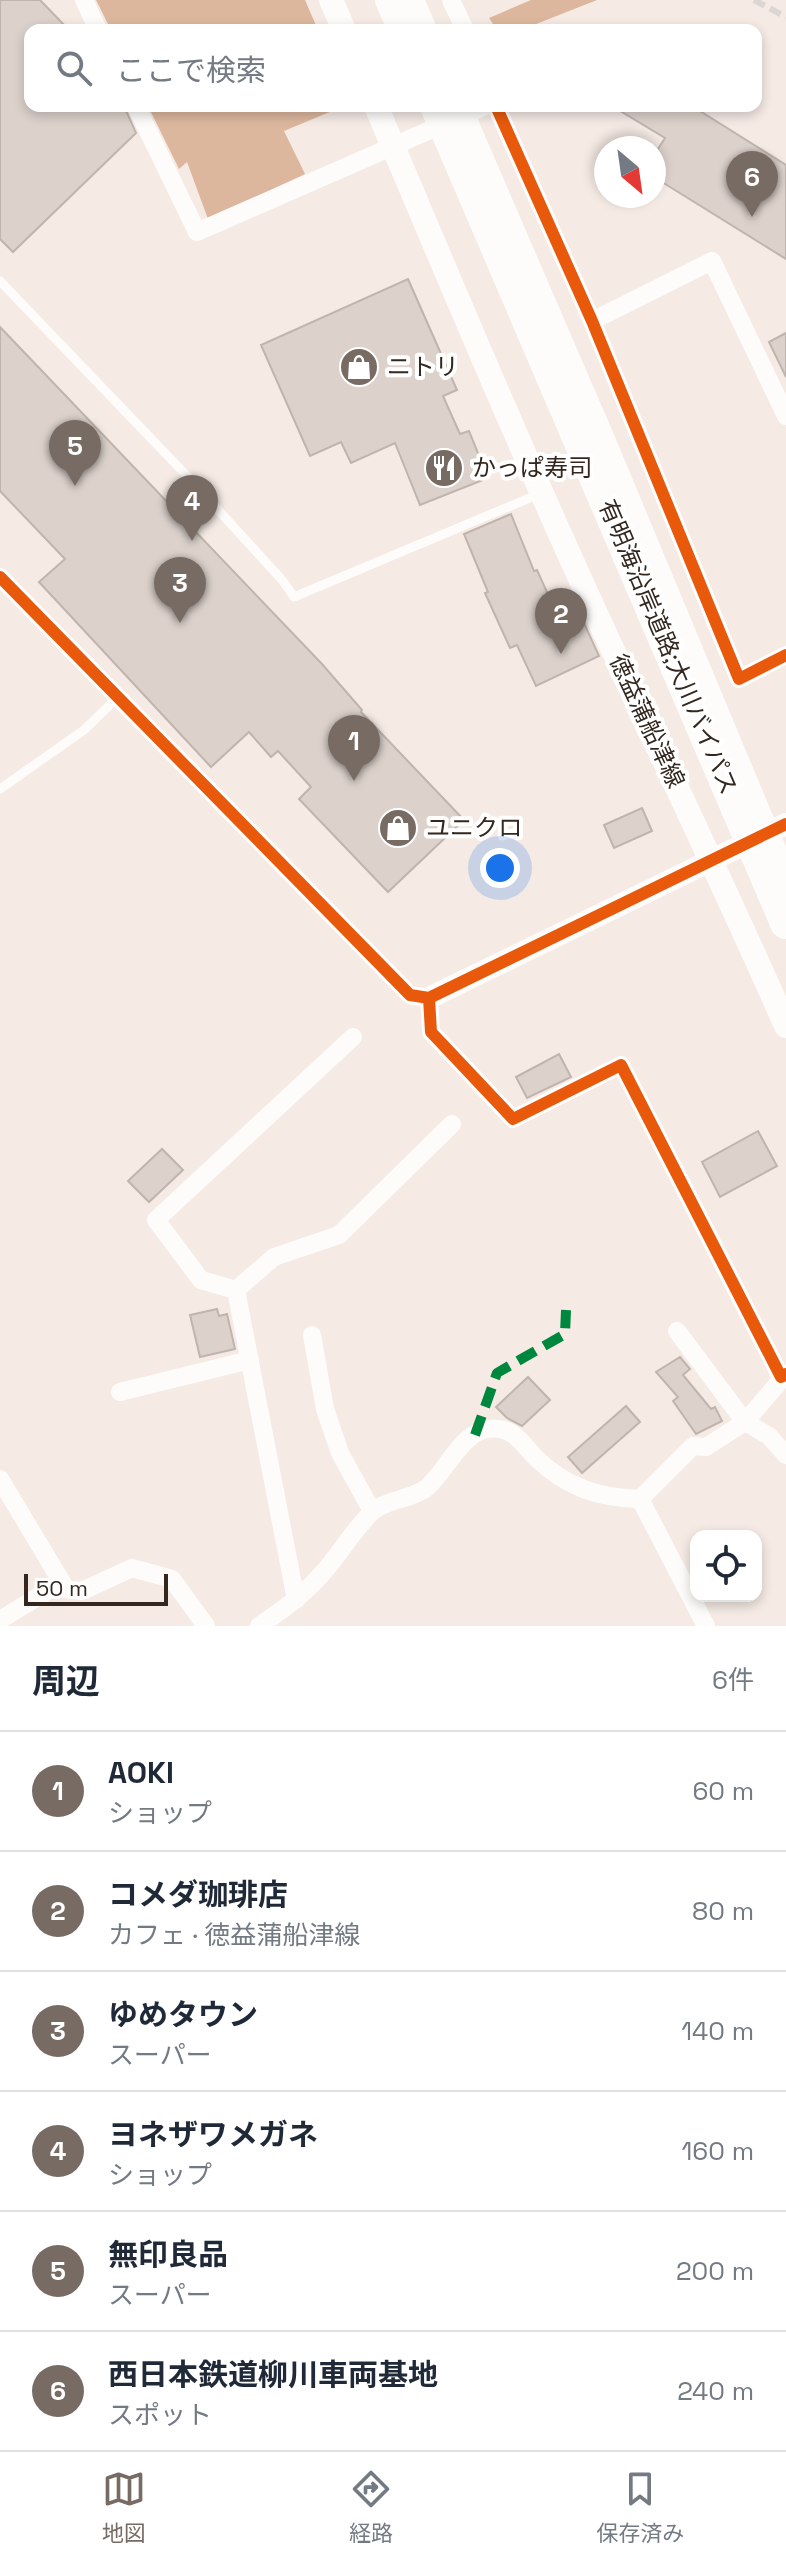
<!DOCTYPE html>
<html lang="ja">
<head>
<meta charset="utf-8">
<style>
  body { margin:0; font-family:"Space Grotesk","Noto Sans JP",sans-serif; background:#f6f6f7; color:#1f2937 }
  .controls { position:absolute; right:24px; bottom:24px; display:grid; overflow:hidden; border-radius:16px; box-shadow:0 4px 12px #0003 }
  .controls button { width:72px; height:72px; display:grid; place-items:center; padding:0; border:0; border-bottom:2px solid #e0e1e3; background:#fff; color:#1f2937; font:40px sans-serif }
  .compass { position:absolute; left:594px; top:136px; width:72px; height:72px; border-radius:50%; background:#fff; box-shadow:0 4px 12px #0003; rotate:151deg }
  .scale { position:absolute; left:24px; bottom:20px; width:144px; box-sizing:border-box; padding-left:8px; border:4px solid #33271f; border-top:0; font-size:22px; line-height:28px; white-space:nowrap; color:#33271f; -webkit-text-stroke:6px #fff; paint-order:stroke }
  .you { position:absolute; left:500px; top:868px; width:28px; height:28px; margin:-20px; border:6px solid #fff; border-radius:50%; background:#1a73e8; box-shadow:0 0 0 12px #1a73e833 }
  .badge { display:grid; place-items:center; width:52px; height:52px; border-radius:50%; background:#776b64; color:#fff; font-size:26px; font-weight:700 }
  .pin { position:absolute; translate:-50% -66px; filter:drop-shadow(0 2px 4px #0008) }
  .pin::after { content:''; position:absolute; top:42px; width:28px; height:24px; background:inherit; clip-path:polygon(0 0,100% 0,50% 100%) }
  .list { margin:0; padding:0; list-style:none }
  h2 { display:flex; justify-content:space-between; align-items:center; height:104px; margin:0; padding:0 32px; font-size:34px }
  h2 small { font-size:26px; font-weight:400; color:#747a83 }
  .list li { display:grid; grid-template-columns:52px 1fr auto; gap:24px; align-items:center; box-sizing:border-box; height:120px; padding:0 32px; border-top:2px solid #e0e1e3 }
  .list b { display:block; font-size:30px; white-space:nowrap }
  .list p { margin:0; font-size:26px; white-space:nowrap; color:#747a83 }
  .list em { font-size:26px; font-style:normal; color:#747a83 }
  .icon { flex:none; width:44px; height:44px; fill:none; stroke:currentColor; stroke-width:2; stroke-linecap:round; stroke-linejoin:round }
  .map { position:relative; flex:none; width:786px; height:1626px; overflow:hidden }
  .search { position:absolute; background:#fff; box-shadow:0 4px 12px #0003; left:24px; right:24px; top:24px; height:88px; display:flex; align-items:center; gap:20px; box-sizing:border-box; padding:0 28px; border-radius:16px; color:#747a83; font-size:30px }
  .sheet { height:824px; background:#fff }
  nav { display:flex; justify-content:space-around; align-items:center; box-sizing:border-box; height:112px; border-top:2px solid #e0e1e3; background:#fff; font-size:22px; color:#747a83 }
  nav a { display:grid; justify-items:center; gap:4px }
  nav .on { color:#776b64 }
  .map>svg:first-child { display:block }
  .water { fill:#dcb79d }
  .building { fill:#dcd1cb; stroke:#bfb5ae; stroke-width:2 }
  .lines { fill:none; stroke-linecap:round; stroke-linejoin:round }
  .service { stroke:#fefcfb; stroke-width:9 }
  .minor { stroke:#fefcfb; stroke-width:18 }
  .tertiary { stroke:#fefcfb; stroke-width:22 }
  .secondary { stroke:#fefcfb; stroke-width:24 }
  .motorway { stroke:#fefcfb; stroke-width:32 }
  .rail { stroke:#d9d6d3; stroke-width:6; stroke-dasharray:12 6; stroke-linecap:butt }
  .quiet { stroke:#00873e; stroke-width:10; stroke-dasharray:20 10; stroke-linecap:butt }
  .cycleway-casing { stroke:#fff; stroke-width:17 }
  .cycleway { stroke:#e8590c; stroke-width:12 }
  .labels { text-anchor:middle; stroke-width:8; stroke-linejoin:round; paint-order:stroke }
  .poi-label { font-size:24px; fill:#33271f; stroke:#fff; text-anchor:start }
  .street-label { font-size:24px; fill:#33271f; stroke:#fff }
</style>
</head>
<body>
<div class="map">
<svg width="786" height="1626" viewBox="0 0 786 1626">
  <rect width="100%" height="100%" fill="#f5eae4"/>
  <path class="water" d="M 96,0 L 305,0 L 318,30 L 111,30 Z
    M 531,0 L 597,0 L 521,30 L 497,30 L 489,18 Z
    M 148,106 L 344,106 L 284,131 L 305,174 L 208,219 L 187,162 L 179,169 Z"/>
  <path class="building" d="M 0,0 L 40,0 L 69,30 L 30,30 L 30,106 L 124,106 L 136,133 L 13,252 L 0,239 Z
    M 612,106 L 692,106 L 786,165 L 786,259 L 654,177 L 654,155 L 665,138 Z
    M 408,279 L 457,390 L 443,396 L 460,434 L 469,431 L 488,478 L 420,505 L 395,443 L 351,463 L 341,442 L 310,456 L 261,345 Z
    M 0,327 L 322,664 L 362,710 L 361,712 L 464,820 L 388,892 L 299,799 L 311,787 L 278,751 L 271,757 L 249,732 L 211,767 L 39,582 L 65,559 L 0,491 Z
    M 786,333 L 786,377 L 769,342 Z
    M 511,514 L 534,571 L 537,570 L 565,632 L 584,623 L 599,656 L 536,686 L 517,645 L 510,648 L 485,593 L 488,592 L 464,534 Z
    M 642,808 L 652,831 L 614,848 L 604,825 Z
    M 559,1054 L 571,1077 L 527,1098 L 516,1077 Z
    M 758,1131 L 777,1166 L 720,1197 L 702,1162 Z
    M 162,1149 L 183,1170 L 149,1202 L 128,1181 Z
    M 217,1309 L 219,1316 L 227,1314 L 235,1349 L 200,1357 L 190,1315 Z
    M 680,1357 L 690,1369 L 683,1375 L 711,1409 L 715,1407 L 722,1421 L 696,1434 L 673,1401 L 678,1397 L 656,1372 Z
    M 528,1377 L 550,1400 L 522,1426 L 507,1418 L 496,1407 Z
    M 626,1406 L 640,1422 L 582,1473 L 568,1457 Z"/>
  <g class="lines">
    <path class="service" d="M 0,281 L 189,478 L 283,581 L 294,597 L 539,494
      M 0,789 L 84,730 L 118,697"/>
    <path class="minor" d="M 84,0 L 98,30
      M 451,0 L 465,30
      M 136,106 L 197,232 L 485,106
      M 496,106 L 592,321 L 739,679 L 786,655
      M 592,321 L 712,261 L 786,416
      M 0,577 L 410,995 L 429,998 L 431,1032 L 513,1119 L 621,1065 L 781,1377
      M 236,1290 L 201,1280 L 156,1220 L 353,1037
      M 677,1331 L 745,1422 L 769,1436 L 786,1455
      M 312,1335 L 325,1409 L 340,1453 L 372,1511
      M 120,1392 L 250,1360
      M 0,1479 L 66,1589 L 82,1591 L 132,1568 L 172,1579 L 206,1626
      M 296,1600 L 236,1290 L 274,1257 L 339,1235 L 452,1124
      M 0,1620 L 62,1582
      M 259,1626 C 281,1611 302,1596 320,1576 C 338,1557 351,1533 370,1514 C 383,1500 409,1500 425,1489 C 449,1471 464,1419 504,1430 C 518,1434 526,1448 536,1458 C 566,1487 598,1498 640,1499
      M 706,1626 L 640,1499 L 693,1446 L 706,1447 L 745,1422 L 786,1374"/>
    <path class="tertiary" d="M 429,998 L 786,824"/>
    <path class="secondary" d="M 331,0 L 344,30
      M 412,0 L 425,30
      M 376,106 C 447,274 517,441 593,607 C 657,747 724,885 786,1026
      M 459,106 L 602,437 L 786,878"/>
    <path class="motorway" d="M 391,0 L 404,30
      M 436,106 L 786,923"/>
    <path class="rail" d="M 754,0 L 786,17"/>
    <path class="quiet" d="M 475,1435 L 497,1373 L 565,1334 L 566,1310"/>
    <defs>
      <path id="cycleway" d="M 496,106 L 592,321 L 739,679 L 786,655
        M 0,577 L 410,995 L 429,998 L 786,824
        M 429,998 L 431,1032 L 513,1119 L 621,1065 L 781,1377 L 786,1374"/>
    </defs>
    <use href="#cycleway" class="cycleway-casing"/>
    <use href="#cycleway" class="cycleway"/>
  </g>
  <defs>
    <symbol id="shop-disc" viewBox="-11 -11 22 22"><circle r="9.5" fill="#776b64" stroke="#fff"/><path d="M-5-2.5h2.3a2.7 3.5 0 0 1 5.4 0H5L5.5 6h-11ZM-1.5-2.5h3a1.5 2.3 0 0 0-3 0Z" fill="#fff"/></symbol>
    <symbol id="restaurant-disc" viewBox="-11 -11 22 22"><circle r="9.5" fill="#776b64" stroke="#fff"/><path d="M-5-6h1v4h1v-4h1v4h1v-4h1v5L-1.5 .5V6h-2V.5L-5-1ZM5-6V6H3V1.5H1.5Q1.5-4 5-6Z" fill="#fff"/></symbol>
  </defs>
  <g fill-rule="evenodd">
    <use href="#shop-disc" x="337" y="345" width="44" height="44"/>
    <use href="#restaurant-disc" x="422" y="446" width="44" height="44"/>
    <use href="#shop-disc" x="376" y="806" width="44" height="44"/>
  </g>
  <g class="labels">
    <g class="poi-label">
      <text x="387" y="375">ニトリ</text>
      <text x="472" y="476">かっぱ寿司</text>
      <text x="426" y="836">ユニクロ</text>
    </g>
    <g class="street-label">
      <text transform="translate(668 647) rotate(67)" y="8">有明海沿岸道路;大川バイパス</text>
      <text transform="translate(647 721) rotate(65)" y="8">徳益蒲船津線</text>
    </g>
  </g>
</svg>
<div class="controls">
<button><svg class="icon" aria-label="locate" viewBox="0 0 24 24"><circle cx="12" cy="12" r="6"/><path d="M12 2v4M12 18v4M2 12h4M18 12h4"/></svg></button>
</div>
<svg class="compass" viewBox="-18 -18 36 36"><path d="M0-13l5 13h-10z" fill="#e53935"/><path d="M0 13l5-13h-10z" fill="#747a83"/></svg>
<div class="scale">50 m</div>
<div class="you"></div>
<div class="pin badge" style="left:354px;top:781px">1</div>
<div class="pin badge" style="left:561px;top:654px">2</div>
<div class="pin badge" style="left:180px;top:623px">3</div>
<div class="pin badge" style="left:192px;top:541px">4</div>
<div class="pin badge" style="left:75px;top:486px">5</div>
<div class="pin badge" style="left:752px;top:217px">6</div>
<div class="search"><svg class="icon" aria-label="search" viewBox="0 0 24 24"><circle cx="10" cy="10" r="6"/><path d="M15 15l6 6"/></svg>ここで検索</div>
</div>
<section class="sheet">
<h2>周辺<small>6件</small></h2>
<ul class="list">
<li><span class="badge">1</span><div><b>AOKI</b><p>ショップ</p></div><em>60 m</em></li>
<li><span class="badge">2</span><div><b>コメダ珈琲店</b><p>カフェ · 徳益蒲船津線</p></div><em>80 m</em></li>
<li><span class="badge">3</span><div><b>ゆめタウン</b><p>スーパー</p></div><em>140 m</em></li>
<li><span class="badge">4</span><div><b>ヨネザワメガネ</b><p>ショップ</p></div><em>160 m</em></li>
<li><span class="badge">5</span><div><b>無印良品</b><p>スーパー</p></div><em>200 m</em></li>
<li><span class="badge">6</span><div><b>西日本鉄道柳川車両基地</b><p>スポット</p></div><em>240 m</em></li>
</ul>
</section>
<nav>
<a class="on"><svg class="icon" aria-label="map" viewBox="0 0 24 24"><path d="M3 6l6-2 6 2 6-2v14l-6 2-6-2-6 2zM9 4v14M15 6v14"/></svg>地図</a>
<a><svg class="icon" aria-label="directions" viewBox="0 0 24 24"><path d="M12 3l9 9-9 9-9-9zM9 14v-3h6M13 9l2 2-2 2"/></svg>経路</a>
<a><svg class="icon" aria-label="saved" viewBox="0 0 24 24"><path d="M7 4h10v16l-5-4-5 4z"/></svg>保存済み</a>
</nav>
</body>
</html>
